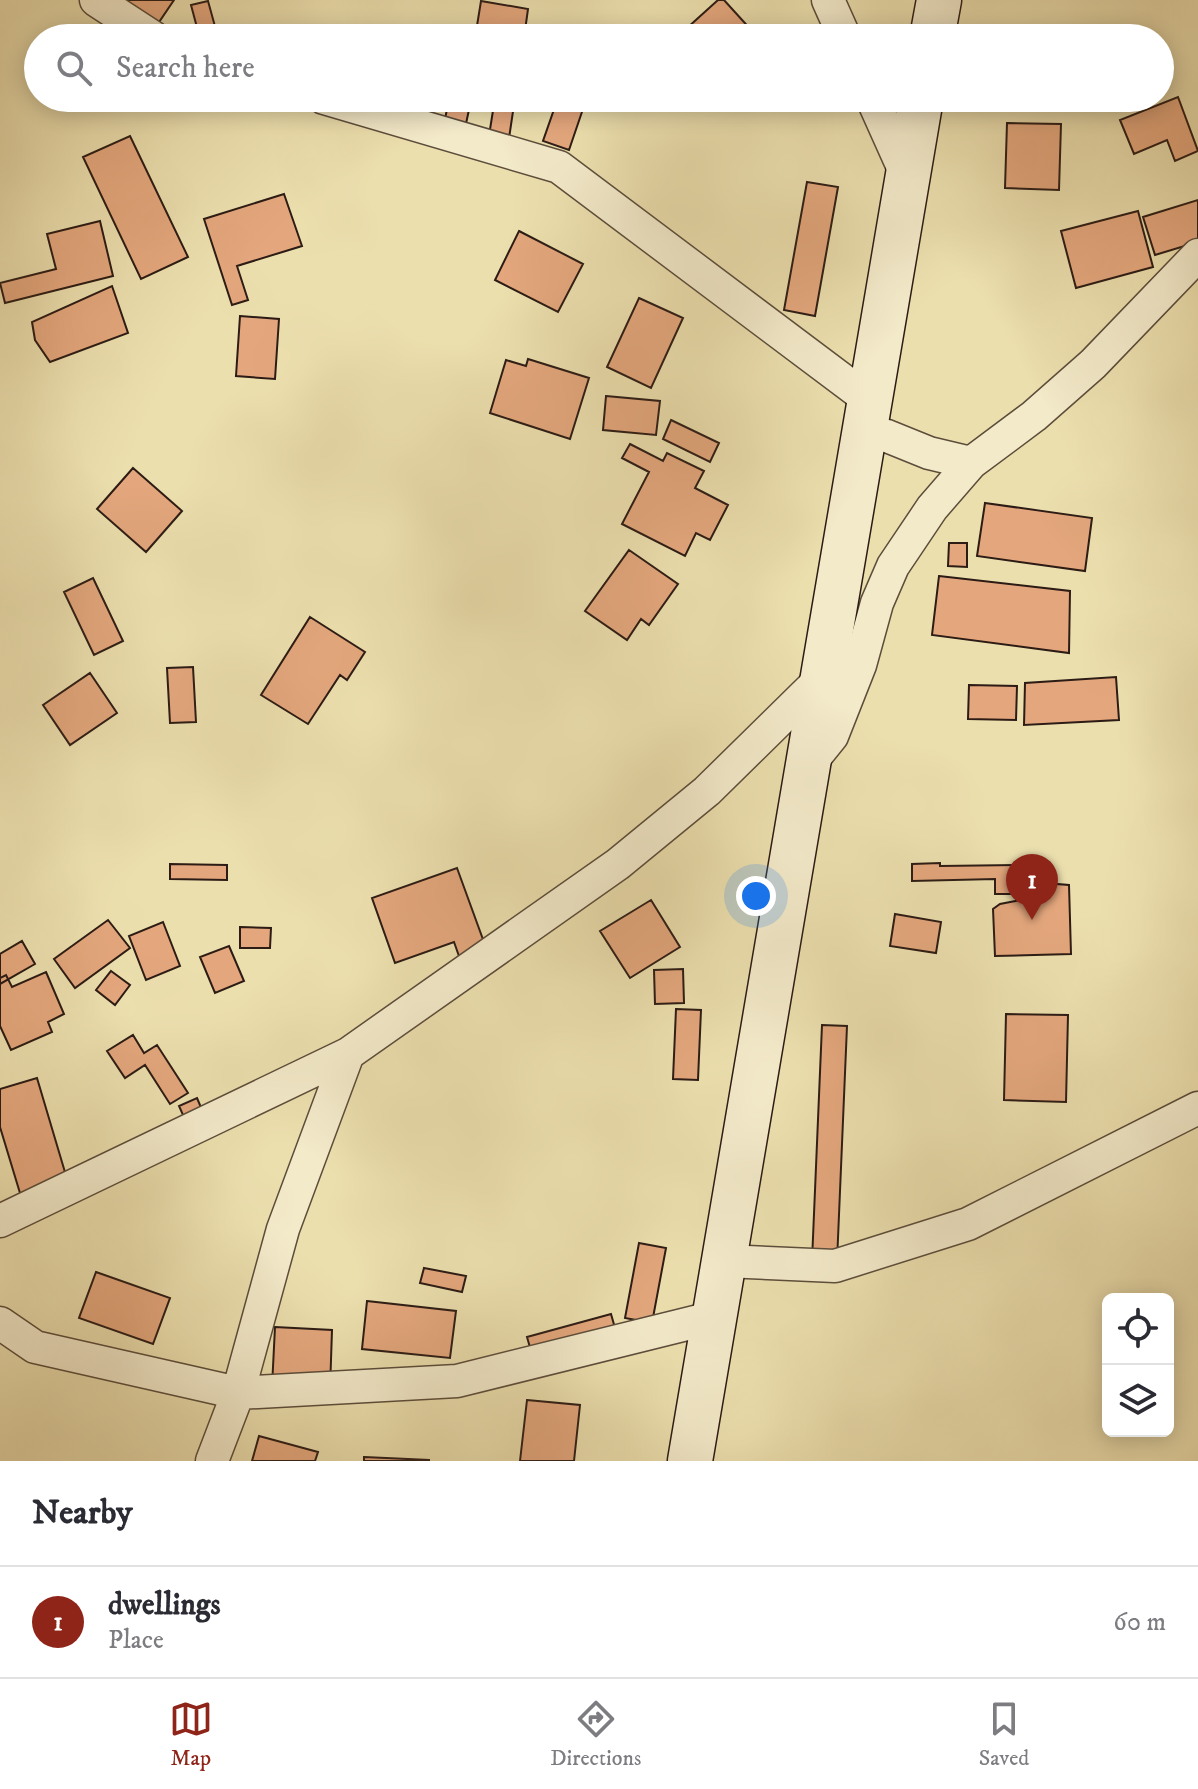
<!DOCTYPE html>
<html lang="en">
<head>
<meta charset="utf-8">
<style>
  body { margin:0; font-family:"IM FELL DW Pica",serif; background:#f7f7f7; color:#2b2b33 }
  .controls { position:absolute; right:24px; bottom:24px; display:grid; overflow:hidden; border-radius:12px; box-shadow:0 4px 20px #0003 }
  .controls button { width:72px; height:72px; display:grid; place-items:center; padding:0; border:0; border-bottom:2px solid #e1e1e2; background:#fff; color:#2b2b33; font:40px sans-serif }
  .you { position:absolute; left:756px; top:896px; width:28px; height:28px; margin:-20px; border:6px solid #fff; border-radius:50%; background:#1a73e8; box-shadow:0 0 0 12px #1a73e833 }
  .badge { display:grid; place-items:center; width:52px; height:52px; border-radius:50%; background:#8f2418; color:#fff; font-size:26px; font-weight:700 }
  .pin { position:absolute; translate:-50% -66px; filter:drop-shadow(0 2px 4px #0008) }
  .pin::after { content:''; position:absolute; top:42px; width:28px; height:24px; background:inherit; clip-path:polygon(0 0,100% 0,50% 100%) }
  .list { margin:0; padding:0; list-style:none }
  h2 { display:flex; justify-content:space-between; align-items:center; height:104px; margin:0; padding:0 32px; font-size:34px }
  h2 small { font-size:26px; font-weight:400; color:#7c7c81 }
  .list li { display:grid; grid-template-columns:52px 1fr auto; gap:24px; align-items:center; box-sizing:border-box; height:112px; padding:0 32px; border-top:2px solid #e1e1e2 }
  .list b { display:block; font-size:30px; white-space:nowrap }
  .list p { margin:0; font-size:26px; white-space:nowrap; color:#7c7c81 }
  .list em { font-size:26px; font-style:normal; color:#7c7c81 }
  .icon { flex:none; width:44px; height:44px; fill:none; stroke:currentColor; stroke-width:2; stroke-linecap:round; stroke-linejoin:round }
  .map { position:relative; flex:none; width:1198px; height:1461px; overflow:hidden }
  .search { position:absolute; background:#fff; box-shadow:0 4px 20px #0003; left:24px; right:24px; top:24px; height:88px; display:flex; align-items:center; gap:20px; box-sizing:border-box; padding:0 28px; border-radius:44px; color:#7c7c81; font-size:30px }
  .sheet { height:216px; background:#fff }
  nav { display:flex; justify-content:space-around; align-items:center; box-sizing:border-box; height:112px; border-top:2px solid #e1e1e2; background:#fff; font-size:22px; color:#7c7c81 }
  nav a { display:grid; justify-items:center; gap:4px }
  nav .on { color:#8f2418 }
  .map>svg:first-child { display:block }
  .building { fill:#e4a77d; stroke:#2c1c15; stroke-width:2 }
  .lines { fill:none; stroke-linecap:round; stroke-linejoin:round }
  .minor-casing { stroke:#5c4d3b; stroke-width:35 }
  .secondary-casing { stroke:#2c1c15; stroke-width:47 }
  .minor { stroke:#f3eaca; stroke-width:32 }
  .secondary { stroke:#f3eaca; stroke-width:44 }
</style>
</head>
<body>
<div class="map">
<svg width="1198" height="1461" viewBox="0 0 1198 1461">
  <rect width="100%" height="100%" fill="#ecdfae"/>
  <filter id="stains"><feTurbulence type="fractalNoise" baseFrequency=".0025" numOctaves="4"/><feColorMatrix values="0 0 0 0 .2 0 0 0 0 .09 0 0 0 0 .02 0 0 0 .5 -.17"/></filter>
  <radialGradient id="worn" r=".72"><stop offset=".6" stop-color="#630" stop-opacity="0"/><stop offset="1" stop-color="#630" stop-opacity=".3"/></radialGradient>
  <path class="building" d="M 114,0 L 174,0 L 155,28 Z
    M 718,0 L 724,0 L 753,32 L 746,38 L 676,38 Z
    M 208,1 L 216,30 L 199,35 L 191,5 Z
    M 481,1 L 528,9 L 524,38 L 475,38 Z
    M 536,28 L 571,38 L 533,38 Z
    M 1178,97 L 1198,151 L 1175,161 L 1167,140 L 1134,154 L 1120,120 Z
    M 495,98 L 515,98 L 508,145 L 488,142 Z
    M 558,98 L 584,106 L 569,150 L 543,141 Z
    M 1003,98 L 1055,98 L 1055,102 L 1003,103 Z
    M 449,100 L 470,105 L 461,147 L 440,142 Z
    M 1007,123 L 1061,124 L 1059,190 L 1005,188 Z
    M 130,136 L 188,257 L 141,279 L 83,157 Z
    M 807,182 L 838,187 L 815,316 L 784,310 Z
    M 284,194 L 302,246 L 237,266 L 248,300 L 232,305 L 204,219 Z
    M 1198,200 L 1198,242 L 1155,255 L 1143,217 Z
    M 1138,211 L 1153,267 L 1076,288 L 1061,231 Z
    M 100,221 L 113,276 L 5,303 L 0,283 L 56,269 L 47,234 Z
    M 519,231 L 583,264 L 558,312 L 495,280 Z
    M 112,286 L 128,333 L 50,362 L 35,340 L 32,322 Z
    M 639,298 L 683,318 L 651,388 L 607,367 Z
    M 240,316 L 279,319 L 275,379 L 236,376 Z
    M 528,359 L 589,378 L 570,439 L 490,413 L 506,360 L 526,366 Z
    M 606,396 L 660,401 L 656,435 L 603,430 Z
    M 671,420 L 719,443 L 710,462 L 663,439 Z
    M 630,444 L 663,461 L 667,453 L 704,471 L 695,488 L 728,505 L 710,540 L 696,533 L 685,556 L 622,524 L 649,472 L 622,458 Z
    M 133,468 L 182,511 L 146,552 L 97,509 Z
    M 985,503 L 1092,518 L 1085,571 L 977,556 Z
    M 949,543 L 967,543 L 967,567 L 948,566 Z
    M 629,550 L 678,584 L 649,625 L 641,619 L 627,640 L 585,611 Z
    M 939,576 L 1070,591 L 1069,653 L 932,635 Z
    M 93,578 L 123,641 L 94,655 L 64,592 Z
    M 310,617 L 365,652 L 347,680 L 340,675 L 308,724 L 261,695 Z
    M 193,667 L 196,722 L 170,723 L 167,668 Z
    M 90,673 L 117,713 L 70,745 L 43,705 Z
    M 1116,677 L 1119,720 L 1024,725 L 1025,683 Z
    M 969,685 L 1017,686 L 1016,720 L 968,719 Z
    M 940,863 L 940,866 L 1025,865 L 1026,894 L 995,894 L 995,879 L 912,881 L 912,864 Z
    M 170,864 L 227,865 L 227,880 L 170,879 Z
    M 457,868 L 493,967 L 466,976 L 454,942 L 395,963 L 372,898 Z
    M 1031,882 L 1069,885 L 1071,954 L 995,956 L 993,909 L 1000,904 L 1030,898 Z
    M 651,900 L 680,947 L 630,978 L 600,931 Z
    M 895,914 L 941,922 L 936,953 L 890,946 Z
    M 108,920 L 130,948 L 75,988 L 54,959 Z
    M 163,922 L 180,966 L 146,980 L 129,936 Z
    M 240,927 L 271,928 L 270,948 L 240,948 Z
    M 22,941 L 35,964 L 0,984 L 0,954 Z
    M 229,946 L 244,981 L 215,993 L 200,957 Z
    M 683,969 L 684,1003 L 655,1004 L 654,970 Z
    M 111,971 L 130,985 L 115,1005 L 96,990 Z
    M 46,972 L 64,1014 L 48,1022 L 52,1032 L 11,1050 L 0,1026 L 0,978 L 6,975 L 12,987 Z
    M 676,1009 L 701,1010 L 698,1080 L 673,1079 Z
    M 1006,1014 L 1068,1015 L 1066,1102 L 1004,1100 Z
    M 822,1025 L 847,1026 L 837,1262 L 812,1261 Z
    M 133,1035 L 144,1053 L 157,1045 L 188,1093 L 170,1104 L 145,1065 L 125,1078 L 107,1051 Z
    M 37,1078 L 70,1189 L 23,1203 L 0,1127 L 0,1089 Z
    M 197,1098 L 205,1117 L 187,1124 L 179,1106 Z
    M 639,1243 L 666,1248 L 652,1323 L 625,1318 Z
    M 424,1268 L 466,1276 L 462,1292 L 420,1283 Z
    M 96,1272 L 170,1298 L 153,1344 L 79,1318 Z
    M 367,1301 L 456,1311 L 450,1358 L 362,1349 Z
    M 611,1314 L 617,1335 L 533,1358 L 527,1337 Z
    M 275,1327 L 332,1330 L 330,1390 L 272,1387 Z
    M 527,1400 L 580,1405 L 574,1461 L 520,1461 Z
    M 259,1436 L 318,1452 L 315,1461 L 252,1461 Z
    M 364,1457 L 429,1460 L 429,1461 L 364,1461 Z"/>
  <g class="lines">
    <defs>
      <path id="minor" d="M 96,0 L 154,38
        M 828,0 L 845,38
        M 324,98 L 559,167 L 868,399
        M 872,98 L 907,176
        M 863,430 L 887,436 L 929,453 L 971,463 L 1034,416 L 1093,364 L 1198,255
        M 811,762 L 832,736 L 860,665 L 877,603 L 893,566 L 932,508 L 971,463
        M 0,1221 L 348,1054 L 618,864 L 707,791 L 822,678
        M 725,1261 L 835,1266 L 968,1224 L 1198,1108
        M 0,1323 L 35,1347 L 238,1393 L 457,1381 L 715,1317
        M 212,1461 L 238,1393 L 283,1229 L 348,1054"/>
      <path id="secondary" d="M 932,38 L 939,0
        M 690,1461 C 767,1007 840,552 921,98"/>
    </defs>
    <use href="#minor" class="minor-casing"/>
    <use href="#secondary" class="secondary-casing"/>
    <use href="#minor" class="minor"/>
    <use href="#secondary" class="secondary"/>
  </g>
  <rect width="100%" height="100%" filter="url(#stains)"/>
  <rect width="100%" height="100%" fill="url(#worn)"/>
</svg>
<div class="controls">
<button><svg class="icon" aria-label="locate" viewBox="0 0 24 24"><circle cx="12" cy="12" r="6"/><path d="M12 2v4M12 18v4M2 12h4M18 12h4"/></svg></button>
<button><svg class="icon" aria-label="layers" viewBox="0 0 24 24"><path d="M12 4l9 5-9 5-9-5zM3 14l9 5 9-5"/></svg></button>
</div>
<div class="you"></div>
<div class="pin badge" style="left:1032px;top:920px">1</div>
<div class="search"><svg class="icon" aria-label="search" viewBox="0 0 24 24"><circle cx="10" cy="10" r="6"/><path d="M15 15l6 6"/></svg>Search here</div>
</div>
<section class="sheet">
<h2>Nearby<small></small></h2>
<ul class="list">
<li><span class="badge">1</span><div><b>dwellings</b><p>Place</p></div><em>60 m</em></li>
</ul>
</section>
<nav>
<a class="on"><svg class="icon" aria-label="map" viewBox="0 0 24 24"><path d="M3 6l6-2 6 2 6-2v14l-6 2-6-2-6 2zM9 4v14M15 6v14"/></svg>Map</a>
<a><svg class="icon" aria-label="directions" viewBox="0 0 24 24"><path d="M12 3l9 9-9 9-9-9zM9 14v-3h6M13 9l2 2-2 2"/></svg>Directions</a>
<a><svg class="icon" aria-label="saved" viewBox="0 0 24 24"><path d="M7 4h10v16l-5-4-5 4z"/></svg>Saved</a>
</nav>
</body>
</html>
